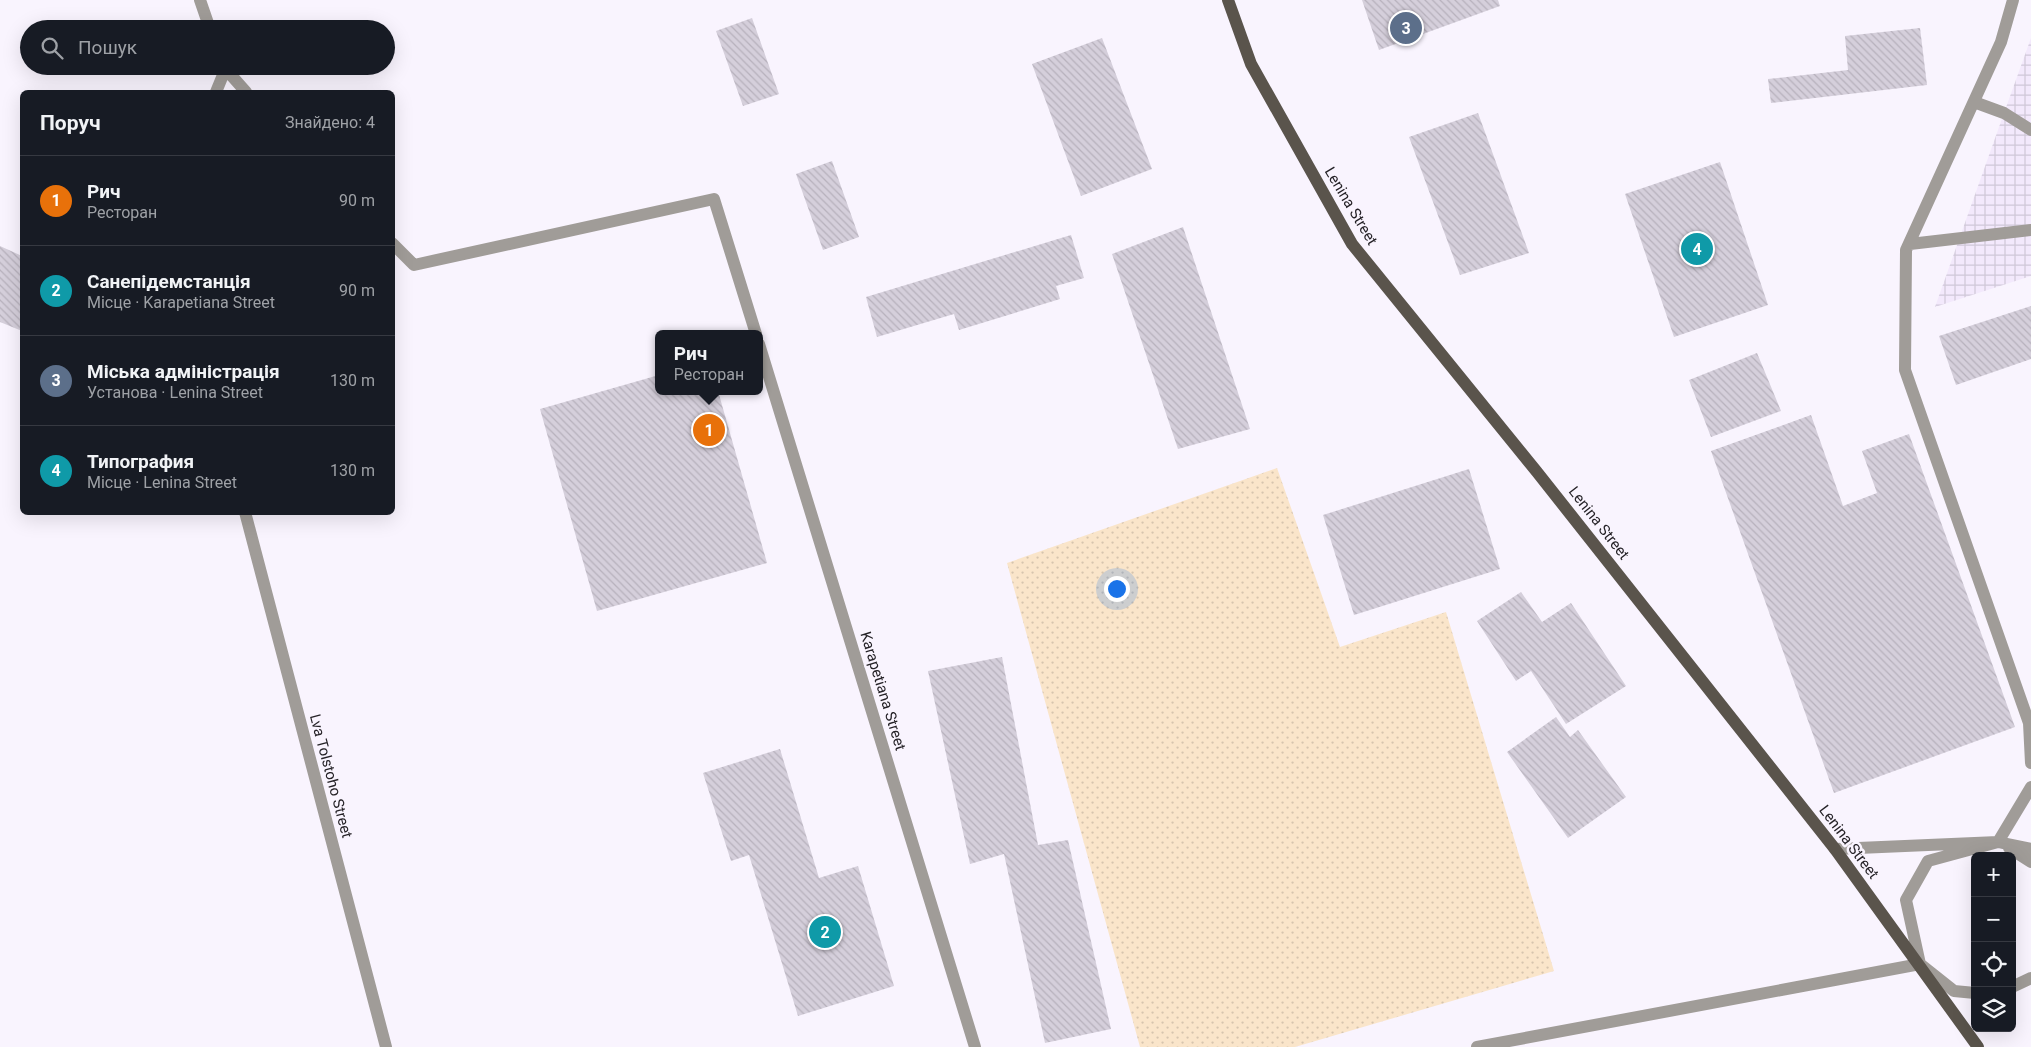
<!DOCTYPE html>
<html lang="uk">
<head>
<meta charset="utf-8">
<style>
  body { margin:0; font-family:Roboto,sans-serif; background:#20242c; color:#f1f3f6 }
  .controls { position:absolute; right:15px; bottom:15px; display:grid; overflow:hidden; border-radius:8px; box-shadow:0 5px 20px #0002 }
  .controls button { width:45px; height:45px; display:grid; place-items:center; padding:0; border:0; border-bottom:1px solid #363941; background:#171b24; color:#f1f3f6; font:25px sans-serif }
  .you { position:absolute; left:1116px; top:588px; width:18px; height:18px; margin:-12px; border:4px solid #fff; border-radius:50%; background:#1a73e8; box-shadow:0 0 0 8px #1a73e833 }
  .badge { display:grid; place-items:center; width:32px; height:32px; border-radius:50%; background:#db2777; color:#fff; font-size:16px; font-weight:700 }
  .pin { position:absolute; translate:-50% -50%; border:2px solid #fff; box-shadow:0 1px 5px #0006 }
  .popup { position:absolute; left:655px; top:330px; width:108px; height:65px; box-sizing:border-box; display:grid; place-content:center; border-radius:8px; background:#171b24; filter:drop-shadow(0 1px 4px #0005); font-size:16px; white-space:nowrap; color:#9ea1a6 }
  .popup b { font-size:19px; color:#f1f3f6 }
  .popup::after { content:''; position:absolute; left:50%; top:100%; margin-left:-10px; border:10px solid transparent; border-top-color:#171b24 }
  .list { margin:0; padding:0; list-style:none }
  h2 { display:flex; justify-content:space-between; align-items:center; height:65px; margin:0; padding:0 20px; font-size:21px }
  h2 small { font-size:16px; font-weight:400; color:#9ea1a6 }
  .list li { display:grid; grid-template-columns:32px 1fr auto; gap:15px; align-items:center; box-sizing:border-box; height:90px; padding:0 20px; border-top:1px solid #363941 }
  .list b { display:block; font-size:19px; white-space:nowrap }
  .list p { margin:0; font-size:16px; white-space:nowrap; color:#9ea1a6 }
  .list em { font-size:16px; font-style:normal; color:#9ea1a6 }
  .icon { flex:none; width:28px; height:28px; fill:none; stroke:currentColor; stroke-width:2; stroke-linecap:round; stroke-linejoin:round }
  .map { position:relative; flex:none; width:2031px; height:1047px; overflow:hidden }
  .search { position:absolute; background:#171b24; box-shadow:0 5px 20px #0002; left:20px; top:20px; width:375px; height:55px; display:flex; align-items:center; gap:12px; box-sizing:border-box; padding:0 18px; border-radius:28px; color:#9ea1a6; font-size:19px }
  .panel { position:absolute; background:#171b24; box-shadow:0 5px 20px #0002; left:20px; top:90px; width:375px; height:425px; border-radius:8px }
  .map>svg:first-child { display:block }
  .industrial { fill:url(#industrial-grid) }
  .grass { fill:url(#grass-dots) }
  .building { fill:url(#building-back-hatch) }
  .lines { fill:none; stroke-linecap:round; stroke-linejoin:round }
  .minor { stroke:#a09c98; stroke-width:12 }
  .major { stroke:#5a544c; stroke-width:12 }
  .labels { text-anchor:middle; stroke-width:5; stroke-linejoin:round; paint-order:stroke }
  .street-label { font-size:15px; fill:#252227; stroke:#f9f4fe }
</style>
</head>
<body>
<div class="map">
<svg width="2031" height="1047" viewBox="0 0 2031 1047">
  <defs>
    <pattern id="industrial-grid" width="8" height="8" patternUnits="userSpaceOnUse" patternTransform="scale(1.25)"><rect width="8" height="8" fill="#f3e9fc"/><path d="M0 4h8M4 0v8" fill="none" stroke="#d0c8d8"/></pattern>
    <pattern id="grass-dots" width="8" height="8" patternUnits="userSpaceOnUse" patternTransform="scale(1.25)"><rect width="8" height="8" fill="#fae5ca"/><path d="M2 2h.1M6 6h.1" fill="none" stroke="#d6c4ae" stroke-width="1.8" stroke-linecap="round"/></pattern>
    <pattern id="building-back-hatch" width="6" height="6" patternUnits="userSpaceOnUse" patternTransform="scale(1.25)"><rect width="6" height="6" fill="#d5cfdb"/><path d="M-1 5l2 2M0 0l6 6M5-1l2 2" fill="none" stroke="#b7b1bc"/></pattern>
  </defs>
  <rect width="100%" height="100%" fill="#f9f4fe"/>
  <path class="industrial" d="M 2031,38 L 2031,276 L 1935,307 L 2004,113 Z"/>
  <path class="grass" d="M 1277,468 L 1340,647 L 1446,612 L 1554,971 L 1295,1047 L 1140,1047 L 1007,563 Z"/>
  <path class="building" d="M 1362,0 L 1498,0 L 1500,6 L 1379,50 Z
    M 752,18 L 779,94 L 743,106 L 716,31 Z
    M 1920,28 L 1927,85 L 1771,103 L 1768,79 L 1848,70 L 1845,36 Z
    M 1102,38 L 1152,169 L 1081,196 L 1032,64 Z
    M 1478,113 L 1529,253 L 1460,275 L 1409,137 Z
    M 832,161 L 859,237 L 823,250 L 796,174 Z
    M 1720,162 L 1768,305 L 1674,337 L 1625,194 Z
    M 1183,227 L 1250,429 L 1178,449 L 1112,254 Z
    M 1071,235 L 1084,278 L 1056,286 L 1060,299 L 959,330 L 954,314 L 877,337 L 866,297 Z
    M 0,246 L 22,256 L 22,331 L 0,322 Z
    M 2031,306 L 2031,359 L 1956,385 L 1939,336 Z
    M 1757,353 L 1781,411 L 1711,437 L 1689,380 Z
    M 659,375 L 659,391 L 718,391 L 767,563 L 597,611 L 540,409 Z
    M 1811,415 L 1843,506 L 1877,493 L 1862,451 L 1909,434 L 2015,727 L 1834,793 L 1711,451 Z
    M 1469,469 L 1500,569 L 1354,615 L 1323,515 Z
    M 1521,592 L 1542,622 L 1571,603 L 1626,686 L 1566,724 L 1531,671 L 1516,681 L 1477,621 Z
    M 1002,657 L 1038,845 L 1068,840 L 1111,1029 L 1045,1043 L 1004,854 L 970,864 L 928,671 Z
    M 1556,717 L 1570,737 L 1578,730 L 1626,797 L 1568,838 L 1507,752 Z
    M 780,749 L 819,878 L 858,866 L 894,986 L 798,1016 L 749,855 L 731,861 L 703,773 Z"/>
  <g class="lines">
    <path class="minor" d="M 200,0 L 210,29
      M 2013,0 L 2001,42 L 1906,250 L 1905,370 L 2029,723 L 2031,763
      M 223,66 L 246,92
      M 216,92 L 225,70
      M 1974,102 L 2004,113 L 2031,130
      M 392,243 L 414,265 L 714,199 L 756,334
      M 1910,244 L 2031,230
      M 759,344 L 975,1047
      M 245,512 L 386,1047
      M 2009,848 L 2031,862
      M 1835,849 L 1998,842 L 2031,849
      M 2012,987 L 2031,978
      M 1975,993 L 1954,991 L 1920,964 L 1906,900 L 1928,861 L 1998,842 L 2031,787
      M 1477,1047 L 1920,964"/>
    <path class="major" d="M 1228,0 L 1251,64 L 1352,244 L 1537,472 L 1835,849 L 1978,1047"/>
  </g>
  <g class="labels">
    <g class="street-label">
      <text transform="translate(1351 206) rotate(59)" y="5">Lenina Street</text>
      <text transform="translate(1599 523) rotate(52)" y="5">Lenina Street</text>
      <text transform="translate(883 691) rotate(73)" y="5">Karapetiana Street</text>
      <text transform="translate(331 776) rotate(75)" y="5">Lva Tolstoho Street</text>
      <text transform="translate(1849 842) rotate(53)" y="5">Lenina Street</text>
    </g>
  </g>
</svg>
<div class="controls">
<button>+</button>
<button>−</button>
<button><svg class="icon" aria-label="locate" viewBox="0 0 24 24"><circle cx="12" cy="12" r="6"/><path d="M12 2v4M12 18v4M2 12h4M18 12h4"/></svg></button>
<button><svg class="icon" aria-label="layers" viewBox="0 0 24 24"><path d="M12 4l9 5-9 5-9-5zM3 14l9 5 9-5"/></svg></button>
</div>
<div class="you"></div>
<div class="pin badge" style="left:709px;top:430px;background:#e8710a">1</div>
<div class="popup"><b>Рич</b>Ресторан</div>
<div class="pin badge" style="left:825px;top:932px;background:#0f9aa8">2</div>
<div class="pin badge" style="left:1406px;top:28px;background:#5c6f8a">3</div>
<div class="pin badge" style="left:1697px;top:249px;background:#0f9aa8">4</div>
<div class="search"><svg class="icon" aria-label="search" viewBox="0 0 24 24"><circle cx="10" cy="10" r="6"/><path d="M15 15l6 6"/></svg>Пошук</div>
<section class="panel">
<h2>Поруч<small>Знайдено: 4</small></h2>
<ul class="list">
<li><span class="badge" style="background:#e8710a">1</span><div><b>Рич</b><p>Ресторан</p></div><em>90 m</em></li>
<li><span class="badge" style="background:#0f9aa8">2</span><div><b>Санепідемстанція</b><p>Місце · Karapetiana Street</p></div><em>90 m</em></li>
<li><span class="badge" style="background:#5c6f8a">3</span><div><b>Міська адміністрація</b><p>Установа · Lenina Street</p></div><em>130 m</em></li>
<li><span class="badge" style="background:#0f9aa8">4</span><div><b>Типография</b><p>Місце · Lenina Street</p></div><em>130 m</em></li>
</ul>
</section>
</div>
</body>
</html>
